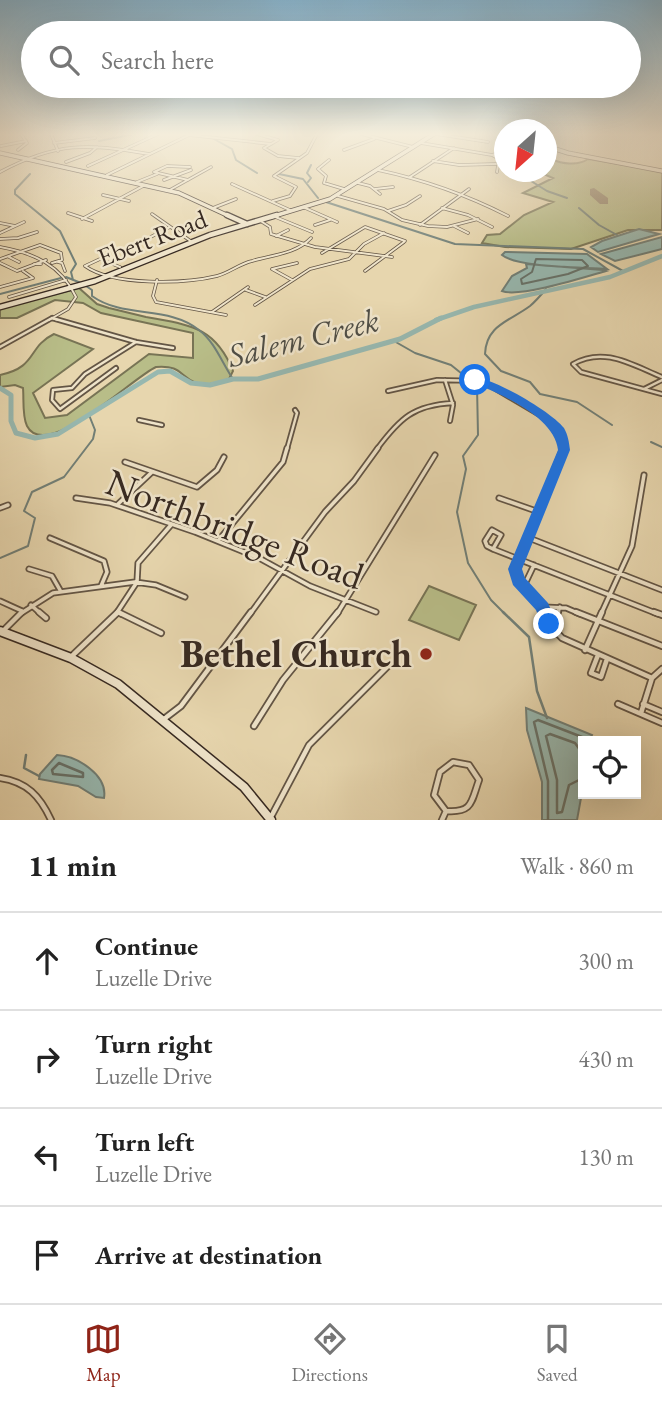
<!DOCTYPE html>
<html lang="en">
<head>
<meta charset="utf-8">
<style>
  body { margin:0; font-family:"EB Garamond",serif; background:#f2f2f2; color:#222 }
  .controls { position:absolute; right:21px; bottom:21px; display:grid; overflow:hidden; border-radius:0px; box-shadow:0 7px 28px #0002 }
  .controls button { width:63px; height:63px; display:grid; place-items:center; padding:0; border:0; border-bottom:2px solid #e0e0e0; background:#fff; color:#222; font:35px sans-serif }
  .compass { position:absolute; left:494px; top:119px; width:63px; height:63px; border-radius:50%; background:#fff; box-shadow:0 7px 28px #0002; rotate:207deg }
  .stop { position:absolute; width:21px; height:21px; margin:-16px; border:5px solid #1a73e8; border-radius:50%; background:#fff }
  .stop.end { background:#1a73e8; border-color:#fff; box-shadow:0 2px 7px #0008 }
  .list { margin:0; padding:0; list-style:none }
  h2 { display:flex; justify-content:space-between; align-items:center; height:91px; margin:0; padding:0 28px; font-size:30px }
  h2 small { font-size:23px; font-weight:400; color:#767676 }
  .list li { display:grid; grid-template-columns:46px 1fr auto; gap:21px; align-items:center; box-sizing:border-box; height:98px; padding:0 28px; border-top:2px solid #e0e0e0 }
  .list b { display:block; font-size:26px; white-space:nowrap }
  .list p { margin:0; font-size:23px; white-space:nowrap; color:#767676 }
  .list em { font-size:23px; font-style:normal; color:#767676 }
  .icon { flex:none; width:38px; height:38px; fill:none; stroke:currentColor; stroke-width:2; stroke-linecap:round; stroke-linejoin:round }
  .map { position:relative; flex:none; width:662px; height:820px; overflow:hidden }
  .search { position:absolute; background:#fff; box-shadow:0 7px 28px #0002; left:21px; right:21px; top:21px; height:77px; display:flex; align-items:center; gap:18px; box-sizing:border-box; padding:0 24px; border-radius:38px; color:#767676; font-size:26px }
  .sheet { height:483px; background:#fff }
  nav { display:flex; justify-content:space-around; align-items:center; box-sizing:border-box; height:98px; border-top:2px solid #e0e0e0; background:#fff; font-size:19px; color:#767676 }
  nav a { display:grid; justify-items:center; gap:4px }
  nav .on { color:#8f2418 }
  .map>svg:first-child { display:block }
  .green { fill:#b8bd88; stroke:#787455; stroke-width:2 }
  .water { fill:#97b8b0; stroke:#717f77; stroke-width:2 }
  .lines { fill:none; stroke-linecap:round; stroke-linejoin:round }
  .shore-far1 { stroke:#677169; stroke-width:2 }
  .shore { stroke:#677169; stroke-width:2.5 }
  .stream-far1 { stroke:#717f77; stroke-width:2 }
  .stream { stroke:#717f77; stroke-width:2.5 }
  .river-far1 { stroke:#97b8b0; stroke-width:4.5 }
  .river { stroke:#97b8b0; stroke-width:5 }
  .runway { fill:#8f8068; fill-rule:evenodd }
  .street-far3-casing { stroke:#635545; stroke-width:3.5 }
  .street-far2-casing { stroke:#635545; stroke-width:6 }
  .street-far1-casing { stroke:#635545; stroke-width:7 }
  .street-casing { stroke:#635545; stroke-width:8 }
  .secondary-far2-casing { stroke:#372a22; stroke-width:5 }
  .secondary-far1-casing { stroke:#372a22; stroke-width:7 }
  .secondary-casing { stroke:#372a22; stroke-width:11 }
  .street-far3 { stroke:#efe4ca; stroke-width:2 }
  .street-far2 { stroke:#efe4ca; stroke-width:2.5 }
  .street-far1 { stroke:#efe4ca; stroke-width:3.5 }
  .street { stroke:#efe4ca; stroke-width:4.5 }
  .secondary-far2 { stroke:#efe4ca; stroke-width:3.5 }
  .secondary-far1 { stroke:#efe4ca; stroke-width:4.5 }
  .secondary { stroke:#efe4ca; stroke-width:8 }
  .route { fill:#1a73e8 }
  .poi-dot { fill:#8f2418; stroke:#efe4ca; stroke-width:2.5 }
  .labels { text-anchor:middle; stroke-width:5; stroke-linejoin:round; paint-order:stroke }
  .far-street-label { font-size:26px; fill:#372a22; stroke:#efe4ca }
  .water-label { font-size:33px; font-style:italic; fill:#4f4e46; stroke:#efe4ca }
  .near-street-label { font-size:38px; fill:#372a22; stroke:#efe4ca }
  .near-poi-label { font-size:38px; font-weight:bold; fill:#372a22; stroke:#efe4ca; text-anchor:end }
</style>
</head>
<body>
<div class="map">
<svg width="662" height="820" viewBox="0 0 662 820">
  <rect width="100%" height="100%" fill="#e7d6ae"/>
  <filter id="stains"><feTurbulence type="fractalNoise" baseFrequency=".00286" numOctaves="4"/><feColorMatrix values="0 0 0 0 .2 0 0 0 0 .09 0 0 0 0 .02 0 0 0 .5 -.17"/></filter>
  <radialGradient id="worn" r=".72"><stop offset=".6" stop-color="#630" stop-opacity="0"/><stop offset="1" stop-color="#630" stop-opacity=".3"/></radialGradient>
  <path class="green" d="M 547,154 L 554,155 L 551,159 C 562,164 578,166 588,159 L 662,171 L 662,230 L 628,230 L 571,249 L 505,247 L 482,243 L 487,235 L 500,234 L 524,215 L 553,202 L 523,193 L 553,178 L 539,172 L 546,172 Z
    M 79,288 L 97,304 L 109,308 C 121,311 134,314 146,317 C 189,325 215,326 233,371 L 229,379 C 220,382 206,387 196,383 C 179,376 182,365 156,367 C 133,377 46,463 27,426 C 22,416 24,399 23,388 L 15,385 L 0,387 L 0,375 C 38,367 27,347 54,334 L 93,349 L 33,393 L 45,418 L 67,415 L 149,354 L 193,358 L 193,333 L 101,313 L 83,303 L 55,300 L 17,318 L 0,318 L 0,308 Z
    M 429,586 L 476,605 L 459,640 L 409,620 Z"/>
  <path class="water" d="M 639,229 L 659,234 L 598,252 L 591,247 L 602,241 Z
    M 662,237 L 662,249 L 615,261 L 601,254 Z
    M 505,252 L 587,254 L 607,269 C 584,267 518,268 502,255 Z
    M 526,264 L 603,270 L 606,271 C 585,277 519,298 502,291 L 512,276 L 527,268 Z
    M 526,708 L 592,735 L 589,741 L 583,741 L 583,787 L 577,820 L 542,820 L 542,782 L 527,730 Z
    M 57,755 C 77,756 108,775 104,798 L 96,797 L 78,786 L 39,779 L 40,774 Z"/>
  <g class="lines">
    <path class="shore-far1" d="M 536,259 L 582,260 L 588,266 L 568,274 L 522,284 L 521,279 L 532,272 Z"/>
    <path class="shore" d="M 583,754 L 575,743 L 550,734 L 546,736 L 557,780 L 557,813 L 562,812 L 569,785 L 583,778
      M 59,763 L 83,773 L 83,777 L 53,774 L 52,770 Z
      M 548,820 L 548,781 L 534,722 L 538,720 L 582,737 L 584,741"/>
    <path class="stream-far1" d="M 205,134 L 232,149 L 236,160 L 257,173
      M 99,141 L 134,134
      M 524,172 L 523,176 L 547,191 L 567,198
      M 30,174 L 15,190 L 15,194 L 60,231 L 76,264 L 71,272 L 73,280
      M 279,174 L 303,179 L 318,198
      M 308,182 L 311,178 L 307,173 L 311,165
      M 326,202 L 455,244 L 583,249 L 623,271
      M 579,208 L 599,225 L 617,235
      M 66,277 L 81,283
      M 86,286 L 92,290 L 92,296 C 124,319 168,305 199,330 C 215,342 222,363 233,379
      M 546,289 C 541,295 536,301 530,306 C 510,321 486,325 485,354 L 501,371 L 530,382 L 540,394 L 577,402 L 612,425
      M 0,294 L 61,278
      M 394,341 L 415,353 L 451,365 L 477,386 L 478,435 L 463,456 L 466,469 L 457,512 L 468,563 L 491,600 L 505,614
      M 651,442 L 662,447
      M 0,558 L 28,546 L 35,518 L 24,511 L 32,492 L 64,477 L 93,439 L 95,430 L 89,415"/>
    <path class="stream" d="M 503,612 L 529,637 L 537,691 L 547,718
      M 26,755 L 24,768 L 39,776"/>
    <path class="river-far1" d="M 436,320 L 474,307 L 610,277 L 662,256"/>
    <path class="river" d="M 0,388 L 11,395 L 11,421 L 16,433 L 35,438 L 58,434 L 158,372 L 170,371 L 191,383 L 210,385 L 233,379 L 258,379 L 400,339 L 441,318"/>
    <path class="runway" d="M 594,188 L 608,198 L 608,204 L 600,204 L 590,195 L 590,189 Z"/>
    <defs>
      <path id="street-far3" d="M 51,134 L 58,151
        M 257,134 L 278,140 L 264,148 L 278,156 L 298,158
        M 361,134 L 413,147
        M 436,134 L 488,142
        M 54,143 L 95,138
        M 421,143 L 492,155 L 499,159 L 497,172
        M 1,146 L 26,141
        M 18,150 L 27,143 L 21,134
        M 344,150 L 374,139
        M 492,155 L 503,152
        M 329,160 L 318,169 L 326,176 L 324,183 L 344,189
        M 433,161 L 459,165 L 496,164
        M 66,162 L 90,153 L 97,147
        M 88,166 L 158,134
        M 378,170 C 425,180 465,194 508,216
        M 0,172 C 56,142 87,143 149,154
        M 107,175 L 189,135 L 271,144
        M 410,177 L 454,148
        M 164,180 L 191,170
        M 188,180 L 154,172 L 167,166 L 190,167
        M 137,182 L 157,174
        M 358,183 L 370,186 L 380,194
        M 232,184 L 292,211
        M 375,189 L 393,187
        M 168,191 L 211,167
        M 103,195 L 129,201
        M 338,196 L 384,209 L 402,220 L 428,226 L 447,227 L 478,219
        M 273,201 L 290,196 L 296,187 L 274,176 L 307,153 L 317,134
        M 303,207 L 337,222
        M 213,208 L 236,199
        M 442,208 L 468,215 L 492,227
        M 388,211 L 406,205 L 420,196
        M 68,213 L 92,221
        M 152,214 L 192,242
        M 273,216 L 312,232
        M 82,219 L 145,185
        M 259,220 L 270,227 L 271,234 L 315,247 L 392,257
        M 0,223 L 15,226
        M 315,225 L 330,220
        M 420,225 L 469,189
        M 454,226 L 468,233
        M 0,233 L 24,222
        M 276,236 L 288,230
        M 0,239 L 18,238 L 37,232
        M 137,244 L 170,227
        M 0,247 C 34,253 61,265 76,297 L 68,309 L 49,320
        M 322,253 L 365,227 L 405,241
        M 9,257 L 19,262
        M 0,259 L 40,245 L 61,253 L 62,260 L 52,263
        M 58,262 L 62,263 L 65,271
        M 0,263 L 17,271 L 46,260
        M 34,264 L 41,264
        M 120,267 L 100,259 L 85,266 C 113,286 184,284 217,276 C 229,273 239,264 252,261 C 272,255 296,254 311,238
        M 365,271 L 404,242
        M 157,280 L 153,296 L 156,302 L 226,315
        M 292,280 L 272,269 L 297,263
        M 0,287 L 33,278 L 23,271
        M 246,290 L 265,297
        M 9,297 L 66,280
        M 255,305 L 310,269 L 349,259 L 364,244 L 384,233
        M 212,312 L 248,287
        M 52,318 L 58,320"/>
      <path id="street-far2" d="M 52,318 L 136,342 L 173,348
        M 0,347 L 52,318
        M 116,368 L 60,409 L 52,400 L 53,390 L 72,388 L 85,374 L 136,342
        M 662,377 C 632,365 604,346 573,364 L 581,372 L 662,394
        M 445,380 L 453,405 L 450,421
        M 644,389 L 662,380
        M 388,391 L 437,380 L 482,381 L 548,420 L 558,430 L 564,449
        M 139,420 L 162,425
        M 287,449 L 297,413 L 295,410
        M 377,449 C 400,418 414,405 453,403"/>
      <path id="street-far1" d="M 125,462 L 197,487 L 217,470 L 224,457
        M 76,498 L 110,503 L 195,532 L 259,558 L 310,586 L 376,612
        M 499,498 L 539,512
        M 118,504 L 151,473
        M 0,508 L 8,505
        M 492,530 L 501,535 L 493,549 L 487,546 L 485,541 Z
        M 50,538 L 104,561 L 107,572 L 101,586
        M 529,538 L 662,590
        M 218,541 L 283,462 L 287,448
        M 493,549 L 658,614
        M 29,569 L 52,576 L 60,590
        M 524,586 L 534,565
        M 0,601 L 22,611
        M 31,605 L 41,614
        M 543,607 L 566,608 L 580,614
        M 118,612 L 121,614
        M 20,614 L 53,593 L 135,582 L 156,585 L 185,597
        M 116,614 L 137,582 L 138,563 L 171,525
        M 250,614 L 325,512 L 354,481 L 378,448
        M 337,614 L 435,455
        M 544,614 C 535,596 520,585 516,566 L 563,448
        M 557,614 L 560,607
        M 601,614 L 632,546 L 644,475"/>
      <path id="street" d="M 39,612 L 46,618
        M 118,612 L 161,633
        M 543,612 L 549,624 L 562,638 L 652,678
        M 576,612 L 662,646
        M 654,612 L 662,615
        M 551,626 L 558,612
        M 5,629 L 22,612
        M 585,650 L 602,612
        M 73,655 L 118,612
        M 598,655 L 591,673 L 601,677 L 607,659
        M 652,678 L 662,669
        M 618,704 L 662,723
        M 643,704 L 662,712
        M 641,713 L 652,678
        M 164,719 L 181,706 L 251,612
        M 254,726 L 283,680 L 338,612
        M 453,762 L 469,765 L 479,780 C 471,802 473,813 446,811 L 434,795 L 440,772 Z
        M 0,778 C 27,782 40,796 51,820
        M 272,815 L 309,745 L 389,665
        M 442,820 L 446,811"/>
      <path id="secondary-far2" d="M 546,146 L 568,153 L 662,171
        M 0,153 L 179,193 L 231,217
        M 271,217 L 330,199 L 434,134"/>
      <path id="secondary-far1" d="M 227,215 L 247,224
        M 0,307 L 95,281 L 210,235 L 277,215"/>
      <path id="secondary" d="M 0,631 L 71,658 L 118,684 L 244,787 L 271,820"/>
    </defs>
    <use href="#street-far3" class="street-far3-casing"/>
    <use href="#street-far2" class="street-far2-casing"/>
    <use href="#street-far1" class="street-far1-casing"/>
    <use href="#street" class="street-casing"/>
    <use href="#secondary-far2" class="secondary-far2-casing"/>
    <use href="#secondary-far1" class="secondary-far1-casing"/>
    <use href="#secondary" class="secondary-casing"/>
    <use href="#street-far3" class="street-far3"/>
    <use href="#street-far2" class="street-far2"/>
    <use href="#street-far1" class="street-far1"/>
    <use href="#street" class="street"/>
    <use href="#secondary-far2" class="secondary-far2"/>
    <use href="#secondary-far1" class="secondary-far1"/>
    <use href="#secondary" class="secondary"/>
  </g>
  <linearGradient id="sky" x2="0" y2="1"><stop stop-color="#87b6d2"/><stop offset="0.54" stop-color="#f4eddb"/><stop offset="1" stop-color="#f4eddb" stop-opacity="0"/></linearGradient>
  <rect width="662" height="249" fill="url(#sky)"/>
  <path class="route" d="M 471,377 C 491,376 552,412 564,428 C 568,435 569,442 570,450 L 522,569 L 525,578 L 548,603 L 557,624 L 549,630 L 543,628 L 536,610 L 513,585 L 508,569 L 558,450 C 555,417 499,393 471,382 Z"/>
  <circle class="poi-dot" cx="426" cy="654" r="7"/>
  <g class="labels">
    <g class="far-street-label">
      <text transform="translate(152 238) rotate(-21)" y="9">Ebert Road</text>
    </g>
    <g class="water-label">
      <text transform="translate(303 337) rotate(-14)" y="12">Salem Creek</text>
    </g>
    <g class="near-street-label">
      <text transform="translate(235 529) rotate(21)" y="13">Northbridge Road</text>
    </g>
    <g class="near-poi-label">
      <text x="412" y="667">Bethel Church</text>
    </g>
  </g>
  <rect width="100%" height="100%" filter="url(#stains)"/>
  <rect width="100%" height="100%" fill="url(#worn)"/>
</svg>
<div class="controls">
<button><svg class="icon" aria-label="locate" viewBox="0 0 24 24"><circle cx="12" cy="12" r="6"/><path d="M12 2v4M12 18v4M2 12h4M18 12h4"/></svg></button>
</div>
<svg class="compass" viewBox="-18 -18 36 36"><path d="M0-13l5 13h-10z" fill="#e53935"/><path d="M0 13l5-13h-10z" fill="#767676"/></svg>
<div class="stop" style="left:475px;top:380px"></div>
<div class="stop end" style="left:549px;top:624px"></div>
<div class="search"><svg class="icon" aria-label="search" viewBox="0 0 24 24"><circle cx="10" cy="10" r="6"/><path d="M15 15l6 6"/></svg>Search here</div>
</div>
<section class="sheet">
<h2>11 min<small>Walk · 860 m</small></h2>
<ul class="list">
<li><svg class="icon" aria-label="ahead" viewBox="0 0 24 24"><path d="M12 20V5M6 11l6-6 6 6"/></svg><div><b>Continue</b><p>Luzelle Drive</p></div><em>300 m</em></li>
<li><svg class="icon" aria-label="right" viewBox="0 0 24 24"><path d="M7 20v-9h11M14 6l5 5-5 5"/></svg><div><b>Turn right</b><p>Luzelle Drive</p></div><em>430 m</em></li>
<li><svg class="icon" aria-label="left" viewBox="0 0 24 24"><path d="M17 20v-9H6M10 6l-5 5 5 5"/></svg><div><b>Turn left</b><p>Luzelle Drive</p></div><em>130 m</em></li>
<li><svg class="icon" aria-label="arrive" viewBox="0 0 24 24"><path d="M6 21V4h12l-3 4 3 4H6"/></svg><div><b>Arrive at destination</b></div></li>
</ul>
</section>
<nav>
<a class="on"><svg class="icon" aria-label="map" viewBox="0 0 24 24"><path d="M3 6l6-2 6 2 6-2v14l-6 2-6-2-6 2zM9 4v14M15 6v14"/></svg>Map</a>
<a><svg class="icon" aria-label="directions" viewBox="0 0 24 24"><path d="M12 3l9 9-9 9-9-9zM9 14v-3h6M13 9l2 2-2 2"/></svg>Directions</a>
<a><svg class="icon" aria-label="saved" viewBox="0 0 24 24"><path d="M7 4h10v16l-5-4-5 4z"/></svg>Saved</a>
</nav>
</body>
</html>
